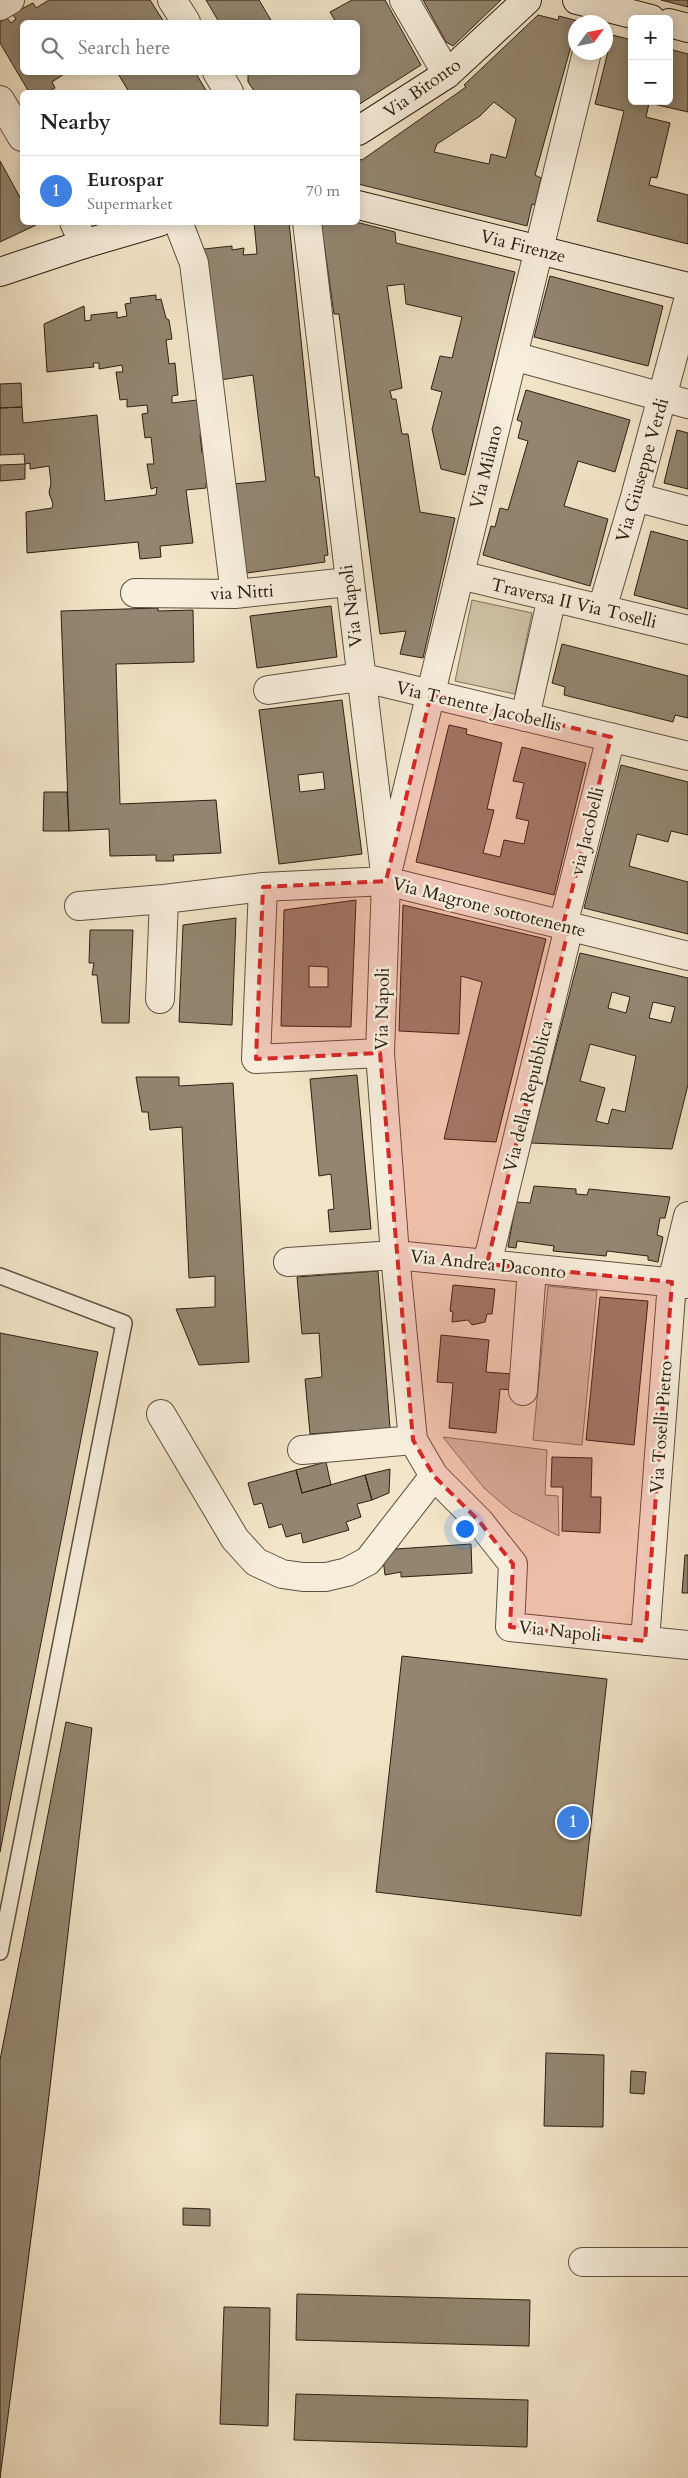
<!DOCTYPE html>
<html lang="en">
<head>
<meta charset="utf-8">
<style>
  body { margin:0; font-family:Cardo,serif; background:#f2f2f2; color:#222 }
  .controls { position:absolute; right:15px; top:15px; display:grid; overflow:hidden; border-radius:8px; box-shadow:0 2px 12px #0003 }
  .controls button { width:45px; height:45px; display:grid; place-items:center; padding:0; border:0; border-bottom:1px solid #e0e0e0; background:#fff; color:#222; font:25px sans-serif }
  .compass { position:absolute; left:568px; top:15px; width:45px; height:45px; border-radius:50%; background:#fff; box-shadow:0 2px 12px #0003; rotate:57deg }
  .you { position:absolute; left:464px; top:1528px; width:18px; height:18px; margin:-12px; border:4px solid #fff; border-radius:50%; background:#1a73e8; box-shadow:0 0 0 8px #1a73e833 }
  .badge { display:grid; place-items:center; width:32px; height:32px; border-radius:50%; background:#2563eb; color:#fff; font-size:16px; font-weight:700 }
  .pin { position:absolute; translate:-50% -50%; border:2px solid #fff; box-shadow:0 1px 5px #0006 }
  .list { margin:0; padding:0; list-style:none }
  h2 { display:flex; justify-content:space-between; align-items:center; height:65px; margin:0; padding:0 20px; font-size:21px }
  h2 small { font-size:16px; font-weight:400; color:#767676 }
  .list li { display:grid; grid-template-columns:32px 1fr auto; gap:15px; align-items:center; box-sizing:border-box; height:70px; padding:0 20px; border-top:1px solid #e0e0e0 }
  .list b { display:block; font-size:19px; white-space:nowrap }
  .list p { margin:0; font-size:16px; white-space:nowrap; color:#767676 }
  .list em { font-size:16px; font-style:normal; color:#767676 }
  .icon { flex:none; width:28px; height:28px; fill:none; stroke:currentColor; stroke-width:2; stroke-linecap:round; stroke-linejoin:round }
  .map { position:relative; flex:none; width:688px; height:2478px; overflow:hidden }
  .search { position:absolute; background:#fff; box-shadow:0 2px 12px #0003; left:20px; top:20px; width:340px; height:55px; display:flex; align-items:center; gap:12px; box-sizing:border-box; padding:0 18px; border-radius:8px; color:#767676; font-size:19px }
  .panel { position:absolute; background:#fff; box-shadow:0 2px 12px #0003; left:20px; top:90px; width:340px; height:135px; border-radius:8px }
  .map>svg:first-child { display:block }
  .green { fill:#d1c4aa; stroke:#7e725e }
  .building { fill:#938671; stroke:#2b2012; fill-rule:evenodd }
  .lines { fill:none; stroke-linecap:round; stroke-linejoin:round }
  .service-casing { stroke:#5d5140; stroke-width:18 }
  .minor-casing { stroke:#5d5140; stroke-width:30 }
  .tertiary-casing { stroke:#5d5140; stroke-width:30 }
  .secondary-casing { stroke:#2b2012; stroke-width:30 }
  .service { stroke:#f7eedc; stroke-width:15 }
  .minor { stroke:#f7eedc; stroke-width:28 }
  .tertiary { stroke:#f7eedc; stroke-width:28 }
  .secondary { stroke:#f7eedc; stroke-width:28 }
  .marked { fill:#d62828; fill-opacity:0.2; stroke:#d62828; stroke-width:4; stroke-dasharray:10 6; stroke-linejoin:round }
  .labels { text-anchor:middle; stroke-width:5; stroke-linejoin:round; paint-order:stroke }
  .street-label { font-size:18px; fill:#2b2012; stroke:#f7eedc }
</style>
</head>
<body>
<div class="map">
<svg width="688" height="2478" viewBox="0 0 688 2478">
  <rect width="100%" height="100%" fill="#f3e5c9"/>
  <filter id="stains"><feTurbulence type="fractalNoise" baseFrequency=".004" numOctaves="4"/><feColorMatrix values="0 0 0 0 .2 0 0 0 0 .09 0 0 0 0 .02 0 0 0 .5 -.17"/></filter>
  <radialGradient id="worn" r=".72"><stop offset=".6" stop-color="#630" stop-opacity="0"/><stop offset="1" stop-color="#630" stop-opacity=".3"/></radialGradient>
  <path class="green" d="M 472,600 L 532,613 L 515,694 L 455,681 Z
    M 548,1286 L 597,1291 L 582,1445 L 533,1440 Z
    M 443,1437 L 547,1450 L 545,1495 L 558,1496 L 559,1536 L 512,1512 L 484,1488 Z"/>
  <path class="building" d="M 49,0 L 150,0 L 164,22 L 22,22 L 22,72 L 67,72 L 52,82 L 55,88 L 47,92 L 29,92 L 0,43 L 0,22 L 7,18 L 11,23 L 16,19 L 12,14 L 33,3 L 36,8 Z
    M 206,0 L 259,0 L 272,22 L 219,22 Z
    M 352,0 L 385,0 L 421,65 L 358,105 L 358,92 L 255,92 L 248,82 L 248,72 L 358,72 L 358,22 L 336,22 L 330,12 Z
    M 423,0 L 501,0 L 453,46 L 446,42 Z
    M 661,0 L 688,0 L 688,7 Z
    M 538,15 L 558,20 L 559,16 L 578,21 L 535,175 L 541,178 L 535,205 L 532,204 L 527,226 L 358,184 L 358,159 L 362,160 L 466,87 L 464,85 ZM 494,102 L 516,119 L 506,158 L 491,154 L 489,164 L 434,152 L 437,144 L 480,116 Z
    M 612,35 L 632,40 L 632,101 L 669,101 L 669,49 L 688,54 L 688,112 L 649,103 L 646,117 L 670,123 L 657,178 L 651,177 L 649,185 L 688,195 L 688,244 L 597,221 L 624,111 L 595,104 Z
    M 117,72 L 195,72 L 207,92 L 129,92 Z
    M 0,161 L 22,201 L 22,222 L 35,222 L 36,225 L 0,242 Z
    M 254,222 L 289,222 L 315,477 L 319,477 L 328,555 L 324,556 L 325,562 L 240,574 L 233,484 L 266,481 L 253,375 L 220,380 L 204,249 L 232,246 L 232,250 L 244,248 L 243,255 L 257,254 Z
    M 321,222 L 356,222 L 395,232 L 396,243 L 515,272 L 465,475 L 441,469 L 432,429 L 442,392 L 431,389 L 440,356 L 452,358 L 462,317 L 406,304 L 404,284 L 387,286 L 402,388 L 390,391 L 392,399 L 396,399 L 402,434 L 408,434 L 420,512 L 455,518 L 423,658 L 400,654 L 406,631 L 380,634 L 339,314 L 334,314 Z
    M 550,276 L 663,306 L 648,366 L 534,337 Z
    M 156,295 L 156,300 L 161,299 L 166,318 L 169,320 L 172,339 L 166,340 L 169,364 L 175,363 L 178,395 L 172,396 L 172,403 L 197,400 L 197,405 L 203,404 L 206,433 L 200,434 L 202,453 L 208,453 L 211,482 L 206,483 L 206,488 L 186,490 L 193,543 L 160,546 L 161,557 L 140,559 L 138,542 L 27,553 L 26,512 L 52,508 L 53,504 L 49,493 L 51,483 L 49,466 L 30,469 L 30,463 L 25,464 L 24,454 L 0,455 L 0,408 L 22,407 L 23,423 L 97,415 L 105,501 L 156,495 L 157,487 L 151,489 L 147,464 L 154,464 L 151,437 L 145,438 L 142,414 L 148,413 L 147,405 L 127,407 L 127,399 L 120,400 L 116,372 L 123,372 L 122,365 L 99,369 L 99,363 L 93,363 L 94,367 L 47,372 L 44,324 L 84,306 L 85,321 L 91,320 L 91,315 L 117,312 L 117,318 L 127,316 L 125,304 L 131,303 L 130,298 Z
    M 21,383 L 22,407 L 0,408 L 0,384 Z
    M 526,390 L 630,420 L 615,472 L 578,461 L 564,506 L 608,519 L 590,586 L 483,555 L 491,526 L 495,527 L 500,508 L 508,510 L 528,441 L 518,438 L 522,422 L 517,420 Z
    M 677,430 L 688,433 L 688,489 L 664,483 Z
    M 25,464 L 25,479 L 0,481 L 0,465 Z
    M 651,531 L 688,541 L 688,609 L 634,595 Z
    M 331,606 L 337,657 L 257,668 L 250,616 Z
    M 158,608 L 158,611 L 193,610 L 194,662 L 116,664 L 120,804 L 216,800 L 221,853 L 173,855 L 174,861 L 156,861 L 156,855 L 110,856 L 109,829 L 69,831 L 61,611 Z
    M 562,644 L 688,676 L 688,718 L 675,715 L 673,722 L 564,695 L 565,687 L 552,683 Z
    M 342,700 L 362,854 L 279,864 L 259,710 ZM 323,772 L 325,789 L 300,792 L 298,775 Z
    M 449,725 L 467,729 L 466,734 L 502,743 L 487,809 L 494,810 L 483,853 L 500,857 L 504,840 L 524,844 L 529,821 L 516,818 L 524,783 L 513,781 L 522,747 L 586,763 L 554,895 L 416,862 Z
    M 621,765 L 688,782 L 688,835 L 671,831 L 668,842 L 637,834 L 629,866 L 688,882 L 688,934 L 584,908 Z
    M 44,792 L 67,792 L 69,831 L 43,831 Z
    M 356,900 L 351,1027 L 281,1026 L 284,910 ZM 309,966 L 328,967 L 328,987 L 309,987 Z
    M 403,905 L 546,939 L 496,1142 L 444,1139 L 482,982 L 461,976 L 459,1034 L 399,1031 Z
    M 236,918 L 232,1025 L 179,1022 L 183,925 Z
    M 90,930 L 133,930 L 129,1023 L 102,1023 L 97,975 L 92,975 L 94,963 L 89,963 Z
    M 580,953 L 688,978 L 688,1085 L 672,1149 L 531,1143 ZM 612,992 L 630,997 L 626,1013 L 608,1008 ZM 653,1002 L 675,1007 L 671,1023 L 649,1018 ZM 590,1044 L 636,1056 L 625,1112 L 612,1109 L 608,1124 L 596,1121 L 605,1088 L 580,1081 Z
    M 357,1075 L 371,1229 L 330,1232 L 328,1210 L 334,1209 L 331,1174 L 319,1176 L 310,1079 Z
    M 136,1077 L 179,1077 L 179,1086 L 233,1083 L 249,1362 L 199,1365 L 176,1309 L 215,1307 L 215,1276 L 189,1278 L 182,1127 L 150,1130 L 148,1112 L 142,1112 Z
    M 534,1186 L 576,1189 L 576,1194 L 587,1195 L 589,1189 L 670,1197 L 665,1218 L 660,1218 L 657,1235 L 663,1237 L 658,1262 L 648,1260 L 648,1256 L 607,1251 L 606,1256 L 553,1251 L 554,1246 L 517,1241 L 516,1248 L 508,1247 L 516,1202 L 530,1203 Z
    M 378,1271 L 390,1428 L 310,1434 L 305,1379 L 322,1377 L 319,1333 L 302,1334 L 297,1277 Z
    M 453,1285 L 495,1289 L 492,1314 L 487,1314 L 485,1322 L 472,1325 L 468,1320 L 452,1322 L 453,1312 L 450,1311 Z
    M 600,1297 L 648,1301 L 634,1445 L 586,1440 Z
    M 0,1333 L 98,1352 L 0,1852 Z
    M 441,1335 L 489,1340 L 486,1372 L 513,1374 L 511,1390 L 500,1389 L 496,1433 L 449,1428 L 453,1383 L 437,1382 Z
    M 552,1457 L 592,1458 L 591,1497 L 601,1497 L 600,1533 L 562,1531 L 563,1487 L 551,1487 Z
    M 326,1462 L 331,1485 L 302,1493 L 296,1470 Z
    M 390,1469 L 389,1493 L 372,1500 L 365,1475 Z
    M 296,1470 L 302,1493 L 365,1475 L 372,1500 L 357,1504 L 361,1517 L 346,1522 L 349,1530 L 303,1543 L 301,1533 L 286,1537 L 282,1524 L 269,1528 L 262,1503 L 254,1505 L 248,1483 Z
    M 471,1544 L 472,1573 L 401,1577 L 401,1572 L 385,1575 L 383,1559 L 396,1549 Z
    M 685,1555 L 688,1555 L 688,1593 L 682,1593 Z
    M 402,1656 L 607,1679 L 581,1916 L 376,1892 Z
    M 66,1722 L 92,1728 L 45,2130 L 0,2478 L 0,2060 Z
    M 546,2053 L 604,2055 L 603,2127 L 544,2126 Z
    M 631,2071 L 646,2072 L 644,2094 L 630,2093 Z
    M 183,2208 L 210,2209 L 210,2226 L 183,2225 Z
    M 297,2294 L 530,2300 L 529,2346 L 296,2340 Z
    M 224,2307 L 270,2308 L 268,2426 L 220,2424 Z
    M 296,2394 L 528,2400 L 527,2447 L 294,2440 Z"/>
  <g class="lines">
    <defs>
      <path id="service" d="M 0,1276 L 124,1323 L 0,1952"/>
      <path id="minor" d="M 172,0 L 186,22
        M 404,0 L 447,74
        M 0,6 L 10,0
        M 217,72 L 229,92
        M 178,222 L 194,263 L 235,594
        M 307,222 L 386,881 L 380,1053 L 395,1255 L 413,1440 L 434,1476 L 479,1521 L 513,1564 L 510,1627 L 688,1645
        M 513,356 L 688,404
        M 635,497 L 688,511
        M 460,575 L 688,630
        M 135,593 L 235,594 L 348,582
        M 602,609 L 635,497 L 688,301
        M 268,690 L 360,677 L 688,756
        M 525,717 L 552,597
        M 389,865 L 587,52
        M 263,887 L 256,1059 L 380,1053
        M 79,906 L 164,899 L 263,887 L 386,881 L 688,956
        M 563,925 L 611,737
        M 160,999 L 164,899
        M 288,1262 L 395,1255 L 688,1284
        M 487,1264 L 569,927
        M 523,1391 L 532,1269
        M 161,1414 L 235,1539 L 256,1562 L 282,1574 L 303,1577 L 326,1577 L 347,1572 L 368,1561 L 434,1476
        M 302,1450 L 413,1440
        M 645,1641 L 672,1282 L 688,1216
        M 583,2262 L 688,2262"/>
      <path id="tertiary" d="M 0,100 L 22,137
        M 74,222 L 84,244"/>
      <path id="secondary" d="M 577,0 L 651,19
        M 669,23 L 688,28
        M 358,131 L 447,74 L 527,0
        M 358,205 L 688,287
        M 0,272 L 84,244 L 159,222"/>
    </defs>
    <use href="#service" class="service-casing"/>
    <use href="#minor" class="minor-casing"/>
    <use href="#tertiary" class="tertiary-casing"/>
    <use href="#secondary" class="secondary-casing"/>
    <use href="#service" class="service"/>
    <use href="#minor" class="minor"/>
    <use href="#tertiary" class="tertiary"/>
    <use href="#secondary" class="secondary"/>
  </g>
  <path class="marked" d="M 431,694 L 611,737 L 563,925 L 569,927 L 487,1264 L 672,1282 L 645,1641 L 510,1627 L 513,1564 L 479,1521 L 434,1476 L 413,1440 L 380,1053 L 256,1059 L 263,887 L 386,881 Z"/>
  <g class="labels">
    <g class="street-label">
      <text transform="translate(422 88) rotate(-35)" y="6">Via Bitonto</text>
      <text transform="translate(523 246) rotate(14)" y="6">Via Firenze</text>
      <text transform="translate(486 467) rotate(-76)" y="6">Via Milano</text>
      <text transform="translate(642 470) rotate(-74)" y="6">Via Giuseppe Verdi</text>
      <text transform="translate(242 592) rotate(-3)" y="6">via Nitti</text>
      <text transform="translate(574 603) rotate(13)" y="6">Traversa II Via Toselli</text>
      <text transform="translate(351 606) rotate(-97)" y="6">Via Napoli</text>
      <text transform="translate(479 706) rotate(13)" y="6">Via Tenente Jacobellis</text>
      <text transform="translate(587 831) rotate(-76)" y="6">via Jacobelli</text>
      <text transform="translate(489 907) rotate(14)" y="6">Via Magrone sottotenente</text>
      <text transform="translate(382 1009) rotate(-89)" y="6">Via Napoli</text>
      <text transform="translate(528 1096) rotate(-76)" y="6">Via della Repubblica</text>
      <text transform="translate(488 1264) rotate(6)" y="6">Via Andrea Daconto</text>
      <text transform="translate(661 1427) rotate(-86)" y="6">Via Toselli Pietro</text>
      <text transform="translate(560 1631) rotate(6)" y="6">Via Napoli</text>
    </g>
  </g>
  <rect width="100%" height="100%" filter="url(#stains)"/>
  <rect width="100%" height="100%" fill="url(#worn)"/>
</svg>
<div class="controls">
<button>+</button>
<button>−</button>
</div>
<svg class="compass" viewBox="-18 -18 36 36"><path d="M0-13l5 13h-10z" fill="#e53935"/><path d="M0 13l5-13h-10z" fill="#767676"/></svg>
<div class="you"></div>
<div class="pin badge" style="left:573px;top:1822px;background:#3f7fe0">1</div>
<div class="search"><svg class="icon" aria-label="search" viewBox="0 0 24 24"><circle cx="10" cy="10" r="6"/><path d="M15 15l6 6"/></svg>Search here</div>
<section class="panel">
<h2>Nearby<small></small></h2>
<ul class="list">
<li><span class="badge" style="background:#3f7fe0">1</span><div><b>Eurospar</b><p>Supermarket</p></div><em>70 m</em></li>
</ul>
</section>
</div>
</body>
</html>
